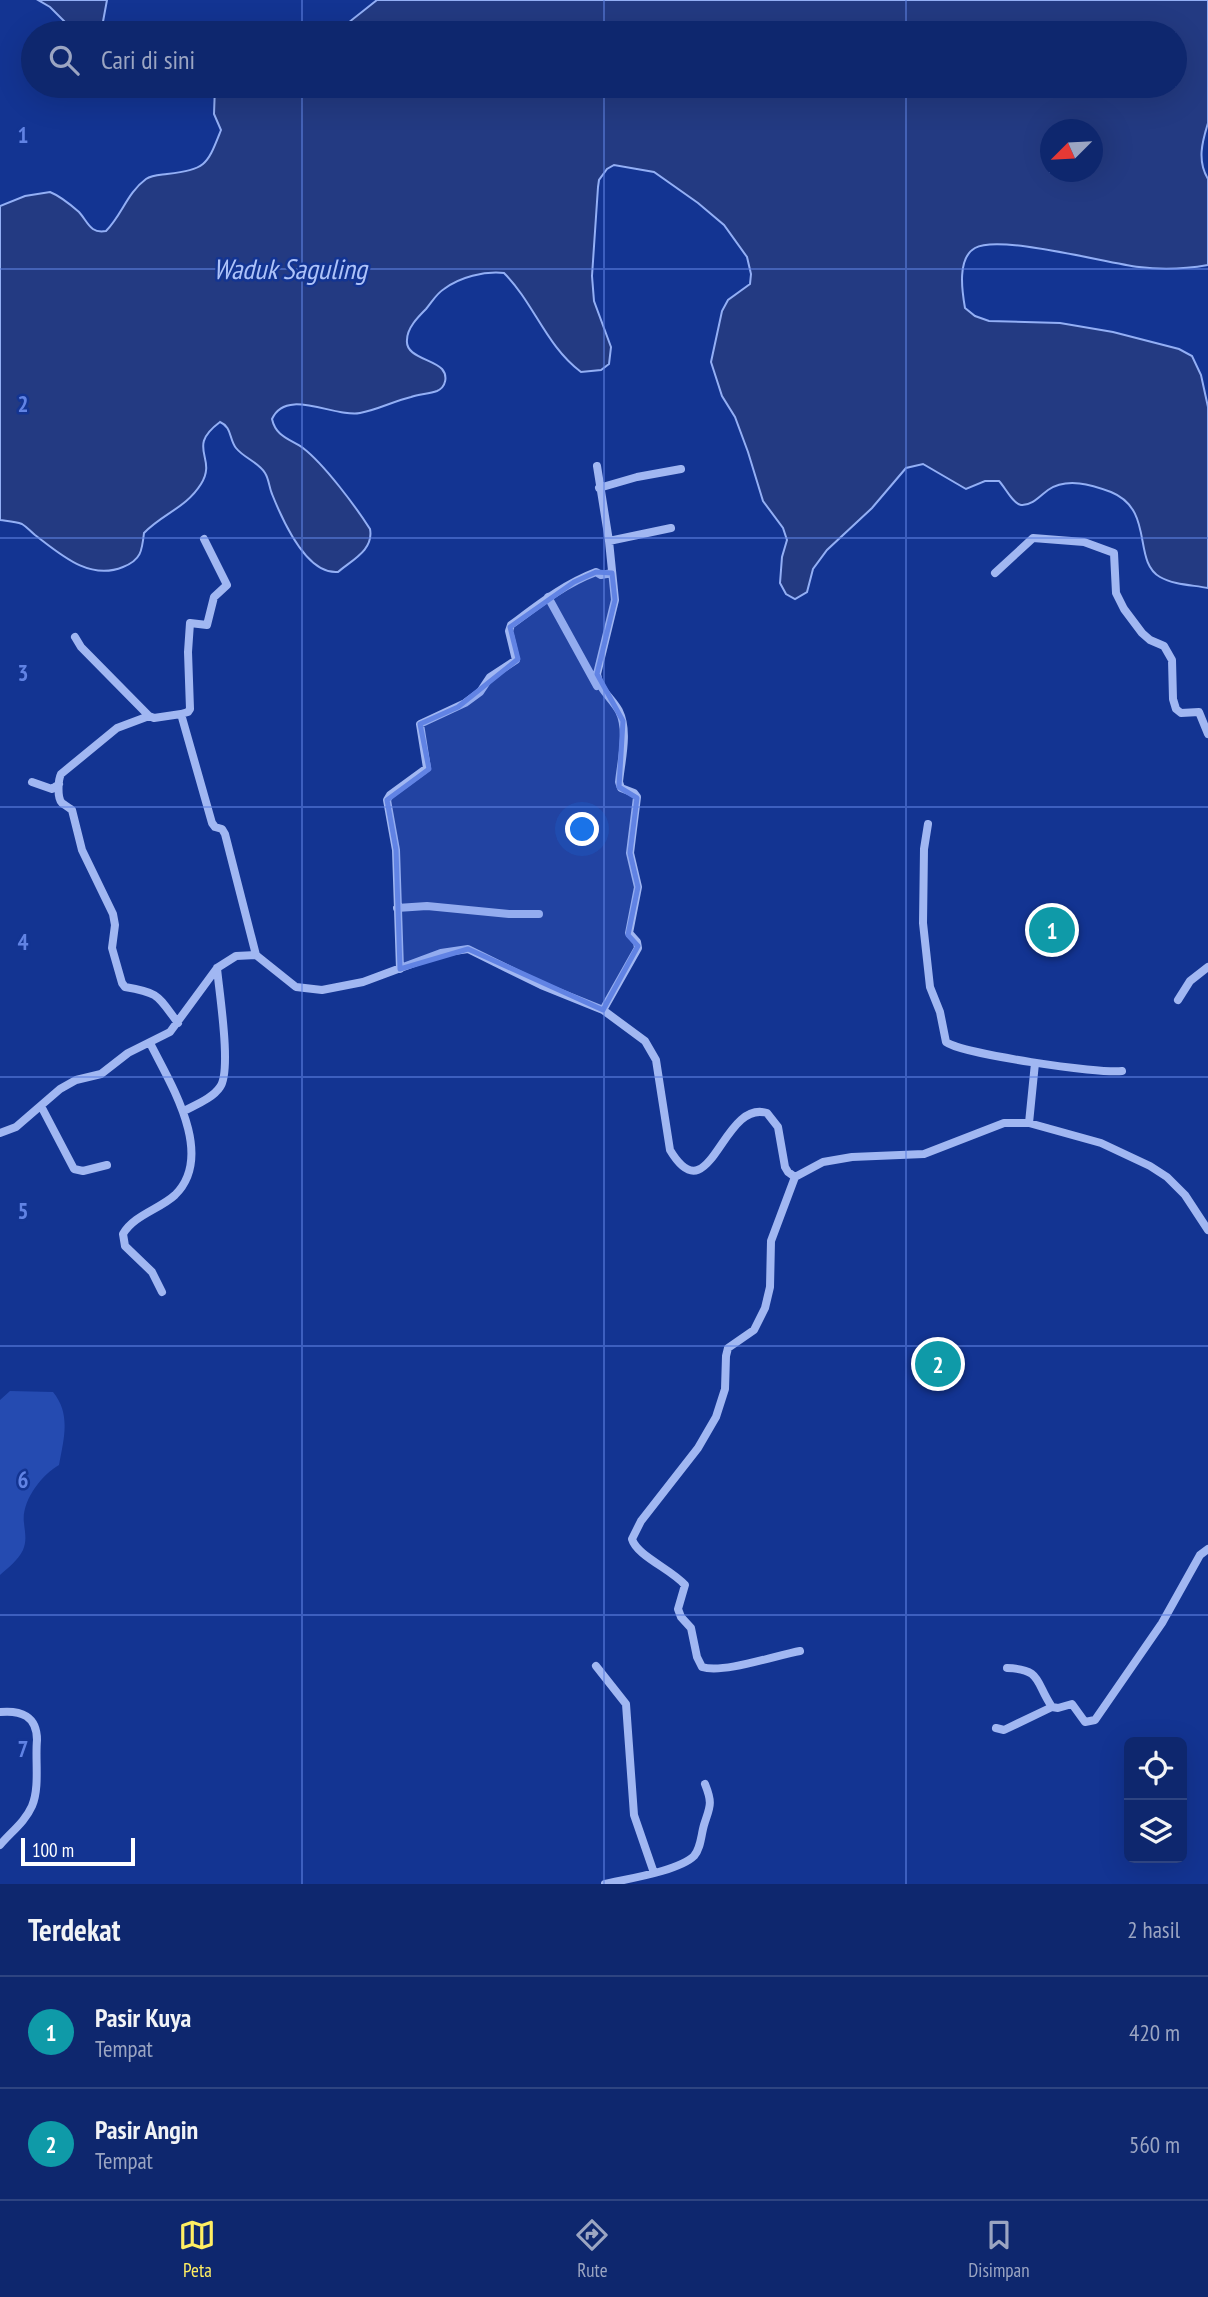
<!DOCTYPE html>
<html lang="id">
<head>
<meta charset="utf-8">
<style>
  body { margin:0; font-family:"PT Sans Narrow",sans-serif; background:#1c3376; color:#f1f3f6 }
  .controls { position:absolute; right:21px; bottom:21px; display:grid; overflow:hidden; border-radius:10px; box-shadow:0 7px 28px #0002 }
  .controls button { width:63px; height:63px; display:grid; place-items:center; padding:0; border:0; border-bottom:2px solid #2e4481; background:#0e276e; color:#f1f3f6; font:35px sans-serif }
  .compass { position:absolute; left:1040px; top:119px; width:63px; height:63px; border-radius:50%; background:#0e276e; box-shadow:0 7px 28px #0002; rotate:246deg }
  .scale { position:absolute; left:21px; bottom:18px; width:114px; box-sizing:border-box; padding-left:7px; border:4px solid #fff; border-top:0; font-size:19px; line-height:24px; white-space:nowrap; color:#fff; -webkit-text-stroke:5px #133492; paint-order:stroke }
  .you { position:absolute; left:583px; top:830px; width:24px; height:24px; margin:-18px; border:5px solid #fff; border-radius:50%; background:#1a73e8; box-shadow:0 0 0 10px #1a73e833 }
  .badge { display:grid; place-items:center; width:46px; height:46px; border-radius:50%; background:#ffee62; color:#fff; font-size:23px; font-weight:700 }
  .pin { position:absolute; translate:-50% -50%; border:4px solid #fff; box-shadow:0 2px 7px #0006 }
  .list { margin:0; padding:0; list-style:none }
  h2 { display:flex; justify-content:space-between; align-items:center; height:91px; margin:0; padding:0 28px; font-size:30px }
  h2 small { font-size:23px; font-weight:400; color:#9ba5c2 }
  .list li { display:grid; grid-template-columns:46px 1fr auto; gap:21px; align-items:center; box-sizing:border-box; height:112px; padding:0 28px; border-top:2px solid #2e4481 }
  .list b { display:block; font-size:26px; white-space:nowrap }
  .list p { margin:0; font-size:23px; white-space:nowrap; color:#9ba5c2 }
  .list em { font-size:23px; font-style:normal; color:#9ba5c2 }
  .icon { flex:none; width:38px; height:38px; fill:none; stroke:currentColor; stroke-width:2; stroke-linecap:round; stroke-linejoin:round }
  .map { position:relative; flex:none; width:1208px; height:1884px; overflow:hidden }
  .search { position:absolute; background:#0e276e; box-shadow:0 7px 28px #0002; left:21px; right:21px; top:21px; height:77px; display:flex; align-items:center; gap:18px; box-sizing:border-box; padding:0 24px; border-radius:38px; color:#9ba5c2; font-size:26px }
  .sheet { height:315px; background:#0e276e }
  nav { display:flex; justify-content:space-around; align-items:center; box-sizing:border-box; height:98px; border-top:2px solid #2e4481; background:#0e276e; font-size:19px; color:#9ba5c2 }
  nav a { display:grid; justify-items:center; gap:4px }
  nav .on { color:#ffee62 }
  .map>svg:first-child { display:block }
  .green { fill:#254bb1 }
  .water { fill:#233a82; stroke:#93aff5; stroke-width:2; fill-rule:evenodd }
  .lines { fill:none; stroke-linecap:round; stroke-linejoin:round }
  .minor { stroke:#a1b7f2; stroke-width:8 }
  .marked { fill:#6183e4; fill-opacity:0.2; stroke:#6183e4; stroke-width:5; stroke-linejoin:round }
  .grid { fill:none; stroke:#6183e4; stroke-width:2; stroke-opacity:0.55 }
  .labels { text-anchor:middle; stroke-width:5; stroke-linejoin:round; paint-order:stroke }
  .water-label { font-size:28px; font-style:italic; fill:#adc2f9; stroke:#133492 }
  .grid-label { font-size:23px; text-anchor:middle; font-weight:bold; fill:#6183e4; stroke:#133492; stroke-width:5; stroke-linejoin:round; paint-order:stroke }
</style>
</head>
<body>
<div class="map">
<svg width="1208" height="1884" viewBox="0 0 1208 1884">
  <rect width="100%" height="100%" fill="#133492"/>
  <path class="green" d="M 10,1391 L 53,1392 C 71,1414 64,1438 59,1465 C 41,1475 21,1502 24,1523 C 25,1533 27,1540 23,1550 C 18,1560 8,1568 0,1575 L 0,1400 Z"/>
  <path class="water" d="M 38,0 L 107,0 L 102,27 L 97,33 L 76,33 L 50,7 Z
    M 377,0 L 1208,0 L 1208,123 C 1202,142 1197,161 1208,179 L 1208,265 C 1185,269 1162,270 1139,267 C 1106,263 999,234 975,248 C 957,258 962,291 965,308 L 975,316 L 989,321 L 1060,323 L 1113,332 L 1179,349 L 1192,356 L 1201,375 L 1208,407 L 1208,588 C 1193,585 1174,585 1160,577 C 1132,561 1155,510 1111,492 C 1092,485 1067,477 1048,490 C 1041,495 1032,506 1021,505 C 1013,504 1005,487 999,481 L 985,481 L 966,489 L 923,464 L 906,468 L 872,508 L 827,550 L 813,569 L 807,592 L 795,599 L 786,594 L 780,583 L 782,557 L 787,540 L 783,528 L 763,501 L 748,452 L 735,417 L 722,396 L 711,362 L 722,311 L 728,300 L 750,284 L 751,274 L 747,257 L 724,225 L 698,203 L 654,172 L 614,165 L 607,169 L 599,180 L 598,187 L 592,276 L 594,301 L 611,347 L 609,364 L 601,370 L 581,372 C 546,346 534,303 504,273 C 484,271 460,277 444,289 C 436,294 432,302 426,309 C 418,317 407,328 407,340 C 405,357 433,359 442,369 C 448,376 446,387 437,391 C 429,394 419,394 411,397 C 394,401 377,410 360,413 C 335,418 286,387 272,419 C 276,437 290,439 303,448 C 324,464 356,507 370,529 C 374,550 352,560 338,572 C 306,575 282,519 272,494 C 269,487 269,479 265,473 C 258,462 244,458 236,448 C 229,439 232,427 220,422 C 185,448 218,457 201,484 C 186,508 162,514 144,533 C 142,551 141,560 123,567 C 89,581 60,554 35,535 C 30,531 27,527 22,524 C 15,521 7,521 0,520 L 0,206 L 25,196 L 50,192 C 60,196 71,205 79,212 C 88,222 90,234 106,231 C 122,215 127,193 146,179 C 152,175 160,175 167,174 C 207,169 207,165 221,130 L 214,114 L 215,86 L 1175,86 L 1175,33 L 326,33 L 348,23 ZM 1050,130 L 1092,130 L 1092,172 L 1050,172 Z"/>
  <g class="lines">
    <path class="minor" d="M 597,466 L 609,541 L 615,600 L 597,674 C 599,690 612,698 619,711 C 629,731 621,761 619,782 L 621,788 L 634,793 L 637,797 L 630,853 L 638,887 L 629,933 L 637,942 L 638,948 L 603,1010
      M 599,488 L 637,477 L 681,469
      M 204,539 L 227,585 L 214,597 L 207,625 L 190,623 L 188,652 L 190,709 L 188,712 L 181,714 L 212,823 L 215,827 L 222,829 L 225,834 L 256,955
      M 609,541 L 671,528
      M 995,573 L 1033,538 L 1084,542 L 1114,553 L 1116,593 L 1124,609 L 1142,633 L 1150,640 L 1164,646 L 1172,660 L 1173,699 L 1176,709 L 1181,713 L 1199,712 L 1208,734
      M 548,597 L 597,686
      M 75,637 L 81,647 L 149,716 L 154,718 L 181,714
      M 149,716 L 117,728 L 61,774 C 58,780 57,798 62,803 C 63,804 71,809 72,810 L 82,850 L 113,914 L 115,925 L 112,948 L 122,983 L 125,987 C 160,993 157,995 178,1023
      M 32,782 L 52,789 L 59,784
      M 928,824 L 924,849 L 923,923 L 930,987 L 940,1012 L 946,1042 C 962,1054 1099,1074 1122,1071
      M 397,908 L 427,906 L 509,914 L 539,914
      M 400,969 L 396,850 L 387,800 L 390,795 L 427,768 L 420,724 L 465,703 L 480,692 L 490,677 L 516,660 L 509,631 L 511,625 C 538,605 564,584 596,572 L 601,575 L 612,573
      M 1178,1000 L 1190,981 L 1208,967
      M 150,1043 C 170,1083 216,1155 175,1195 C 160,1209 134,1215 123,1234 L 125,1246 L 152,1272 L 162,1292
      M 41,1106 L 74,1169 L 83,1171 L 107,1165
      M 184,1111 C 195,1105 213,1098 220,1087 C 232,1071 219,991 217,968
      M 1029,1123 L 1035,1063
      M 0,1133 L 16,1127 L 60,1089 L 76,1080 L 101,1074 L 128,1053 L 170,1032 L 217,968 L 236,956 L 256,955 L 296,987 L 322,990 L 363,982 L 441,953 L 468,949 L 541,985 L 603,1010 L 645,1041 L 656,1060 L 670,1150 C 710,1217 722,1099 767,1113 L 778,1127 L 785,1167 L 788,1172 L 795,1177 L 823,1162 L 852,1157 L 924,1154 L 1004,1123 L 1029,1123 L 1101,1143 L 1150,1166 L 1167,1177 L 1185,1195 L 1208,1230
      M 795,1177 L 771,1241 L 770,1287 L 765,1308 L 754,1330 L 728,1348 L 726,1356 L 725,1389 L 716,1417 L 698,1448 L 641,1521 L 632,1539 C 637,1556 671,1569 685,1585 L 678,1609 L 681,1617 L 691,1628 L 697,1657 L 702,1667 C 723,1674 777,1655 800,1651
      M 596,1666 L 626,1704 L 634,1815 L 654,1873
      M 1007,1668 C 1042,1669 1035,1682 1052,1707 L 1058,1708 L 1072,1704 L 1085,1722 L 1095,1720 L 1162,1623 L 1200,1555 L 1208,1549
      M 0,1712 C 21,1710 37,1716 37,1740 C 35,1760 40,1787 32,1806 C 25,1822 11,1832 0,1845
      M 996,1728 L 1004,1730 L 1052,1707
      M 605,1884 C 626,1879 679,1871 694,1856 C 701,1848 701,1835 704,1825 C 710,1806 713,1804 705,1784"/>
  </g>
  <path class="marked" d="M 596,572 L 612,573 L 615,600 L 597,674 L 623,721 L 619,787 L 637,798 L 630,853 L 638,887 L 628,935 L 638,946 L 603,1010 L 468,949 L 400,969 L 396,850 L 387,800 L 429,769 L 420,724 L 458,707 L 518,659 L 510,627 L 574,582 Z"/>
  <path class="grid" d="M 302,0 L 302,33M 604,0 L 604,33M 906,0 L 906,33M 302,86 L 302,1884M 604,86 L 604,1884M 906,86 L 906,1884M 0,269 L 1208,269M 0,538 L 1208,538M 0,807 L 1208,807M 0,1077 L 1208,1077M 0,1346 L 1208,1346M 0,1615 L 1208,1615"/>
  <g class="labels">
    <g class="water-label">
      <text x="290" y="279">Waduk Saguling</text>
    </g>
  </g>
  <g class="grid-label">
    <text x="23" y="143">1</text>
    <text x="23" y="412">2</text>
    <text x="23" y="681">3</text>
    <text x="23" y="950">4</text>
    <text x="23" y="1219">5</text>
    <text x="23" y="1488">6</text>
    <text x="23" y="1757">7</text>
  </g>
</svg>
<div class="controls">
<button><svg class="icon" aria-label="locate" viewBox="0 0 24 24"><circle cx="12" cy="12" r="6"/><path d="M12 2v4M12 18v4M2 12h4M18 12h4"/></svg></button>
<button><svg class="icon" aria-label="layers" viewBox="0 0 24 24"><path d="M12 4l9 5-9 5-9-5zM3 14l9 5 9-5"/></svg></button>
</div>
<svg class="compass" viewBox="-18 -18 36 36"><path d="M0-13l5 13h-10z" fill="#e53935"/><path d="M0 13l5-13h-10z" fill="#9ba5c2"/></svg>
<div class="scale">100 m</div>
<div class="you"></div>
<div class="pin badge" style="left:1052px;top:930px;background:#0f9aa8">1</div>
<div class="pin badge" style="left:938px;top:1364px;background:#0f9aa8">2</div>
<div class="search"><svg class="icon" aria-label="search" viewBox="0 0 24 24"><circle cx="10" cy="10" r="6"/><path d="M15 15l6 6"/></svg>Cari di sini</div>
</div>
<section class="sheet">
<h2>Terdekat<small>2 hasil</small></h2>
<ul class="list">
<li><span class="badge" style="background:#0f9aa8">1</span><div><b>Pasir Kuya</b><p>Tempat</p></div><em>420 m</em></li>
<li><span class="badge" style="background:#0f9aa8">2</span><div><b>Pasir Angin</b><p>Tempat</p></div><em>560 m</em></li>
</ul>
</section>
<nav>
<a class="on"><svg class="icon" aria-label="map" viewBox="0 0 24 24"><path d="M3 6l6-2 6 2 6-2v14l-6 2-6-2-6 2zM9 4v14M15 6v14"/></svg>Peta</a>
<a><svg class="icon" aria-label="directions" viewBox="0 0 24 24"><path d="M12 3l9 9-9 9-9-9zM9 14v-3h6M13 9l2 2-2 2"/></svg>Rute</a>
<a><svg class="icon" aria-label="saved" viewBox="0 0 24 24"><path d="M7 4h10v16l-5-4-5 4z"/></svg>Disimpan</a>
</nav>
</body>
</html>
